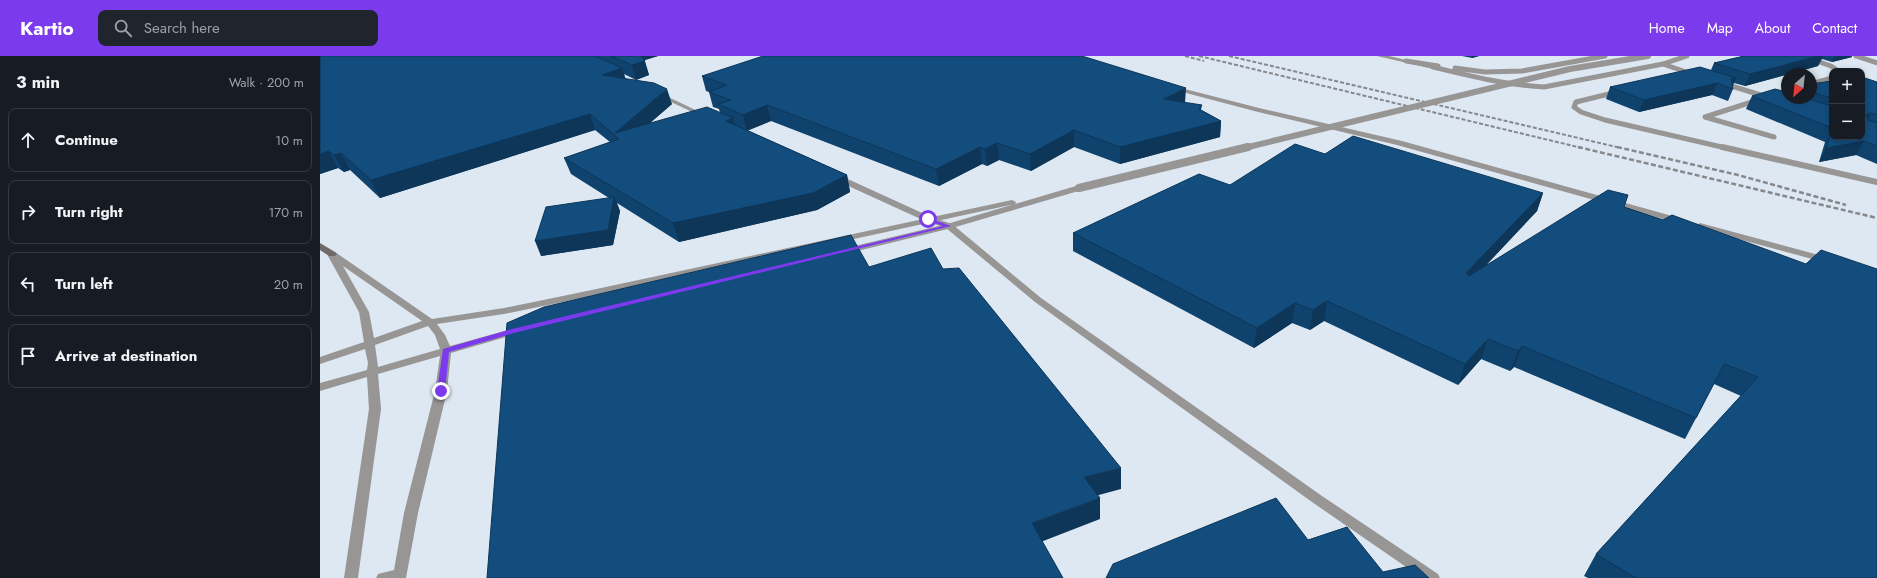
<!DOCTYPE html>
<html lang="en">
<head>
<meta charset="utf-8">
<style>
  body { margin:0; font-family:Jost,sans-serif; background:#20242c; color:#f1f3f6 }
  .controls { position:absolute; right:12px; top:12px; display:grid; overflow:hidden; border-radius:8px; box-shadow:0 2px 6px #0003 }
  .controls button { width:36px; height:36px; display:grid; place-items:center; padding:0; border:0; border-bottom:1px solid #363941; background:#171b24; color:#f1f3f6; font:20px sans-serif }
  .compass { position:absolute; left:1461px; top:12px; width:36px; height:36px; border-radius:50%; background:#171b24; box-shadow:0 2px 6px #0003; rotate:207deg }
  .stop { position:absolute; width:12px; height:12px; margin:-9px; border:3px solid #7c3aed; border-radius:50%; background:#fff }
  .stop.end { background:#7c3aed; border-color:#fff; box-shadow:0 1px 4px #0008 }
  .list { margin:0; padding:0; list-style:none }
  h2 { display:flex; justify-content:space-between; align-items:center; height:52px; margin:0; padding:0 16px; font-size:17px }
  h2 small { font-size:13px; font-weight:400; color:#9ea1a6 }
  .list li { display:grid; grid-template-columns:26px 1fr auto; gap:12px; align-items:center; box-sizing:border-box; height:64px; margin:0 8px 8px; padding:0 8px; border:1px solid #363941; border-radius:8px }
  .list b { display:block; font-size:15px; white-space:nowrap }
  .list em { font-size:13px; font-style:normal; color:#9ea1a6 }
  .icon { flex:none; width:22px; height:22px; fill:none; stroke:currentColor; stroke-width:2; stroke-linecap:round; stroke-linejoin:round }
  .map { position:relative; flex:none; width:1557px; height:522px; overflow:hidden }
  header { display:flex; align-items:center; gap:24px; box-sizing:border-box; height:56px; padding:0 20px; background:#7c3aed; color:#fff }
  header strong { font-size:19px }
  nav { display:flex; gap:22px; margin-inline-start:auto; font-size:14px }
  .search { width:280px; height:36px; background:#20242c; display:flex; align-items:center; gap:10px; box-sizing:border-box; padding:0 14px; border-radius:8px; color:#9ea1a6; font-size:15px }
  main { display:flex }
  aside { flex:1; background:#171b24 }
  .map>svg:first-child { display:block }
  .built { fill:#dee8f2; fill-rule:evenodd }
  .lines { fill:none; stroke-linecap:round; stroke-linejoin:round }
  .service-far1 { stroke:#989595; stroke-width:5 }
  .service { stroke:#989595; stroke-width:6 }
  .minor { fill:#989595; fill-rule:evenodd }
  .tertiary { fill:#989595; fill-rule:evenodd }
  .secondary { fill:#6e6a6a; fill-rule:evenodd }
  .rail-far1 { stroke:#86888b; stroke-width:2; stroke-dasharray:4 2; stroke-linecap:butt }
  .rail { stroke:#86888b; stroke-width:2.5; stroke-dasharray:5 2.5; stroke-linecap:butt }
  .tertiary-bridge-far1 { stroke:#989595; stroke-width:6 }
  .tertiary-bridge { stroke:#989595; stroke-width:8 }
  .wall { fill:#0f426c }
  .shaded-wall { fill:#0d3658 }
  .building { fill:#124d7d; stroke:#0d3658 }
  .route { fill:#7c3aed }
</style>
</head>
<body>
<header>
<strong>Kartio</strong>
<div class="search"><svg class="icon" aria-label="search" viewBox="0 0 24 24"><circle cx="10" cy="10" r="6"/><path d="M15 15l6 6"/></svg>Search here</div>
<nav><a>Home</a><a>Map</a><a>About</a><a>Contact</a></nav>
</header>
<main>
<aside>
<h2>3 min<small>Walk · 200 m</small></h2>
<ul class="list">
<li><svg class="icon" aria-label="ahead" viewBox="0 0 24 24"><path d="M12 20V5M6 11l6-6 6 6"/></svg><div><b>Continue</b></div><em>10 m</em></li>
<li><svg class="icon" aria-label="right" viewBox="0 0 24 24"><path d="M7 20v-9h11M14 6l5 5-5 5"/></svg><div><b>Turn right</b></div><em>170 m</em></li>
<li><svg class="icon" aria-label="left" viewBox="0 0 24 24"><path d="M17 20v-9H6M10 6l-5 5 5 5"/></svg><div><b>Turn left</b></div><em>20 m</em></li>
<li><svg class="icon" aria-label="arrive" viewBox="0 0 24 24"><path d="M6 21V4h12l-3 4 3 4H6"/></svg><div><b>Arrive at destination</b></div></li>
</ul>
</aside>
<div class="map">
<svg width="1557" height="522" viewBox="0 0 1557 522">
  <rect width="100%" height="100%" fill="#eef2f6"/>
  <path class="built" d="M 0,0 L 1557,0 L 1557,522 L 0,522 ZM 1512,15 L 1542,15 L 1542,81 L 1512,81 ZM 1467,18 L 1491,18 L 1491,42 L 1467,42 Z"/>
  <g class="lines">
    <path class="service-far1" d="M 1482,0 L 1511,10 L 1518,15
      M 1536,0 L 1557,7
      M 1086,5 L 1118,10
      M 1343,8 L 1372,18
      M 1113,11 C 1150,20 1186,29 1224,31 L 1343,8 L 1367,0
      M 1135,12 L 1165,16 L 1202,15 L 1285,0
      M 1402,27 L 1447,41
      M 1491,28 L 1512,22
      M 1297,36 L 1256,46 L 1254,51 L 1261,56 L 1285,64 L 1406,92
      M 1438,44 L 1385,61 L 1454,81"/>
    <path class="service" d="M 1402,91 L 1557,126"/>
    <path class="minor" d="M 1057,0 L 1069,0 L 1116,11 L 1113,13 Z
      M 853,30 L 939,52 L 1082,85 L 1363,163 L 1364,165 L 1360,168 L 1357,167 L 1077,89 L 938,56 L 851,33 L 850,32 Z
      M 336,37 L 340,37 L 388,60 L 383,61 L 336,39 Z
      M 513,119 L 519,119 L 611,161 L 632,168 L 721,242 L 1002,440 L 1118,518 L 1120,522 L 1102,522 L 992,446 L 715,246 L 626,172 L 605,165 L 513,123 Z
      M 1380,167 L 1510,202 L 1512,204 L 1507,207 L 1377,172 L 1376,170 Z"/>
    <path class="tertiary" d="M 756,130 L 762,130 L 763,132 L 762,134 L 632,172 L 525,198 L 521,195 L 522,193 L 627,168 Z
      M 692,144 L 696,146 L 695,148 L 267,241 L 184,258 L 117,268 L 125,279 L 130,290 L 199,271 L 204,274 L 203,276 L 131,297 L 127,335 L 98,457 L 86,522 L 56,522 L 58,518 L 74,514 L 84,457 L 115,335 L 120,300 L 58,318 L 61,353 L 38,522 L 24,522 L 49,353 L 47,321 L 0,335 L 0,327 L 47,314 L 48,307 L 45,293 L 0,308 L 0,301 L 44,286 L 39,256 L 8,200 L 9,196 L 15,196 L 112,263 L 184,252 L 267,235 ZM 23,210 L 102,265 L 54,282 L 49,256 ZM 108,270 L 115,279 L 120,293 L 58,311 L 55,289 Z"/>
    <path class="secondary" d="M 0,187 L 15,196 L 17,198 L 15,200 L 9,200 L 0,194 Z"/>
    <path class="rail-far1" d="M 865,0 L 884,5
      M 879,0 L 1262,92
      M 909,0 L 1301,92"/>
    <path class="rail" d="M 1258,91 L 1557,162
      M 1297,91 L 1418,119 L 1526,149"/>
    <path class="tertiary-bridge-far1" d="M 924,92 L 1250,13 L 1328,0"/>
    <path class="tertiary-bridge" d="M 759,132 L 928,91"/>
  </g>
  <path class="wall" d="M 0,0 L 338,0 L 324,4 L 329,19 L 316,24 L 304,18 L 305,22 L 352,48 L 330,67 L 400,57 L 399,53 L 393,51 L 389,36 L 386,35 L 382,20 L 865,47 L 882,49 L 881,54 L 901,65 L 900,81 L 800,108 L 754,91 L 711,115 L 679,104 L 667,110 L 662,108 L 619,130 L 451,65 L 427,74 L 527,119 L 530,136 L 497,154 L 359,186 L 297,147 L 300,155 L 293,189 L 221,200 L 289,142 L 251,118 L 244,102 L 290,86 L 275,74 L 60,142 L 30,114 L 24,116 L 18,112 L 0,118 Z
    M 1142,0 L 1159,0 L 1152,2 Z
    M 1424,0 L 1532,0 L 1532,1 L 1512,6 L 1502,3 L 1498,10 L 1425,30 L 1414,27 L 1413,30 L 1413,33 L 1408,45 L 1392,39 L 1319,56 L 1286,43 L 1290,31 L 1391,14 L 1394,7 Z
    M 1512,25 L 1512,81 L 1557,26 L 1557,108 L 1536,99 L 1499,106 L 1505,86 L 1426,53 L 1432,40 L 1467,42 L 1491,42 L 1491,28 Z
    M 1005,98 L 1223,137 L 1217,155 L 1166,209 L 1304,151 L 1343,164 L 1352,159 L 1557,522 L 1268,522 L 1264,520 L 1276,498 L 1421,340 L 1394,328 L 1365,383 L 1194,311 L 1190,315 L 1161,303 L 1138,329 L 1004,265 L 990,274 L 972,267 L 934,292 L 753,195 L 753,177 L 910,129 Z"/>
  <path class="shaded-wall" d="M 317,0 L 338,0 L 319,6 Z
    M 1152,0 L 1159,0 L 1152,2 Z
    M 1499,0 L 1503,0 L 1498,10 L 1425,30 L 1430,18 Z
    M 1515,0 L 1532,0 L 1532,1 L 1512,6 Z
    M 325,5 L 329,19 L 316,24 L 312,9 Z
    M 302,12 L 307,27 L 282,19 Z
    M 1416,22 L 1411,32 L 1411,23 Z
    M 1397,27 L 1392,39 L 1319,56 L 1324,44 Z
    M 866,32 L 865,47 L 843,43 Z
    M 347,33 L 352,48 L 302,91 L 299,83 L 295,77 Z
    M 447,49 L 451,65 L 427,75 L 423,59 Z
    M 1551,57 L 1543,70 L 1546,59 Z
    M 270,58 L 275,74 L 60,142 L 51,124 Z
    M 413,62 L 417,78 L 406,65 Z
    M 901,65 L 900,81 L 800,108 L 800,91 Z
    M 754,74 L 754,91 L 711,115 L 710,98 Z
    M 1544,85 L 1536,99 L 1499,106 L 1506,92 Z
    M 677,87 L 679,104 L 667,110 L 665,93 Z
    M 660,91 L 662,108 L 619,130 L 616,113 Z
    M 8,95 L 18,112 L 0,118 L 0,98 Z
    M 21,97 L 30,114 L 24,116 L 14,99 Z
    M 527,119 L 530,136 L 497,154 L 359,186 L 353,167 Z
    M 1223,137 L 1217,155 L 1141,236 L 1146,217 Z
    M 294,141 L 300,155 L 293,189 L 221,200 L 215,185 Z
    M 1007,245 L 1004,265 L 990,274 L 993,254 Z
    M 975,247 L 972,267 L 934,292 L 937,272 Z
    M 1168,283 L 1161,303 L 1138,329 L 1145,308 Z
    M 1202,290 L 1194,311 L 1190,315 L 1198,295 Z
    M 801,412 L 801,433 L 764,443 L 764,421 Z
    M 780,442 L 780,463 L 713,489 L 712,467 Z"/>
  <path class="building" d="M 0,0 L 275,0 L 302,12 L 282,19 L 334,27 L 347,33 L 295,77 L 387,51 L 413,62 L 406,65 L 527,119 L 493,137 L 353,167 L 244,102 L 299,83 L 270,58 L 51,124 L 21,97 L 14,99 L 8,95 L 0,98 Z
    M 291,0 L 321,0 L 325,5 L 312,9 Z
    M 443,0 L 762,0 L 866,32 L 843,43 L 882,49 L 879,53 L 901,65 L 800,91 L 754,74 L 710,98 L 677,87 L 665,93 L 660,91 L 616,113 L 447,49 L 423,59 L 398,48 L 411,44 L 389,36 L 407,29 L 382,20 Z
    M 1424,0 L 1499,0 L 1430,18 L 1394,7 Z
    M 1380,11 L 1416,22 L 1411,23 L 1413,33 L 1397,27 L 1324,44 L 1290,31 Z
    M 1542,21 L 1557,26 L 1557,59 L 1551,57 L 1546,59 L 1548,64 L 1557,67 L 1557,90 L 1544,85 L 1506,92 L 1512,74 L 1512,81 L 1542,81 Z
    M 1512,25 L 1512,42 L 1491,36 L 1491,28 Z
    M 1455,33 L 1467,36 L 1467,42 L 1485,42 L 1512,50 L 1512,72 L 1432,40 Z
    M 1033,80 L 1223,137 L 1146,217 L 1149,220 L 1288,134 L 1308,139 L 1304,151 L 1343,164 L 1352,159 L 1486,208 L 1501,194 L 1557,213 L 1557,522 L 1316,522 L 1276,498 L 1438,321 L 1404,308 L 1376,362 L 1202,290 L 1198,295 L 1168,283 L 1145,308 L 1007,245 L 993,254 L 975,247 L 937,272 L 753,177 L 879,118 L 910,129 L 975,88 L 1005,98 Z
    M 294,141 L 288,174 L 215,185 L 226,151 Z
    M 531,179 L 549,211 L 611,192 L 623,213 L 639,212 L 801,412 L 764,421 L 780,442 L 712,467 L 743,522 L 167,522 L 187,267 L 224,251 Z
    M 956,442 L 988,484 L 1027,471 L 1063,516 L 1095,509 L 1109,522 L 786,522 L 793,508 Z"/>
  <path class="route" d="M 606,161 L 631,170 L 194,277 L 129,296 L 125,335 L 121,338 L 117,335 L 123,293 L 192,273 L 623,170 L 606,164 Z"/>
</svg>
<div class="controls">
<button>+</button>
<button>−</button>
</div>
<svg class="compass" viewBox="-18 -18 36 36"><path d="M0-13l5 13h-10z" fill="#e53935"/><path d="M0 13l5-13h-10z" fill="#9ea1a6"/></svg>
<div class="stop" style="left:608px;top:163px"></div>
<div class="stop end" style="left:121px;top:335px"></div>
</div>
</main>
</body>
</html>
